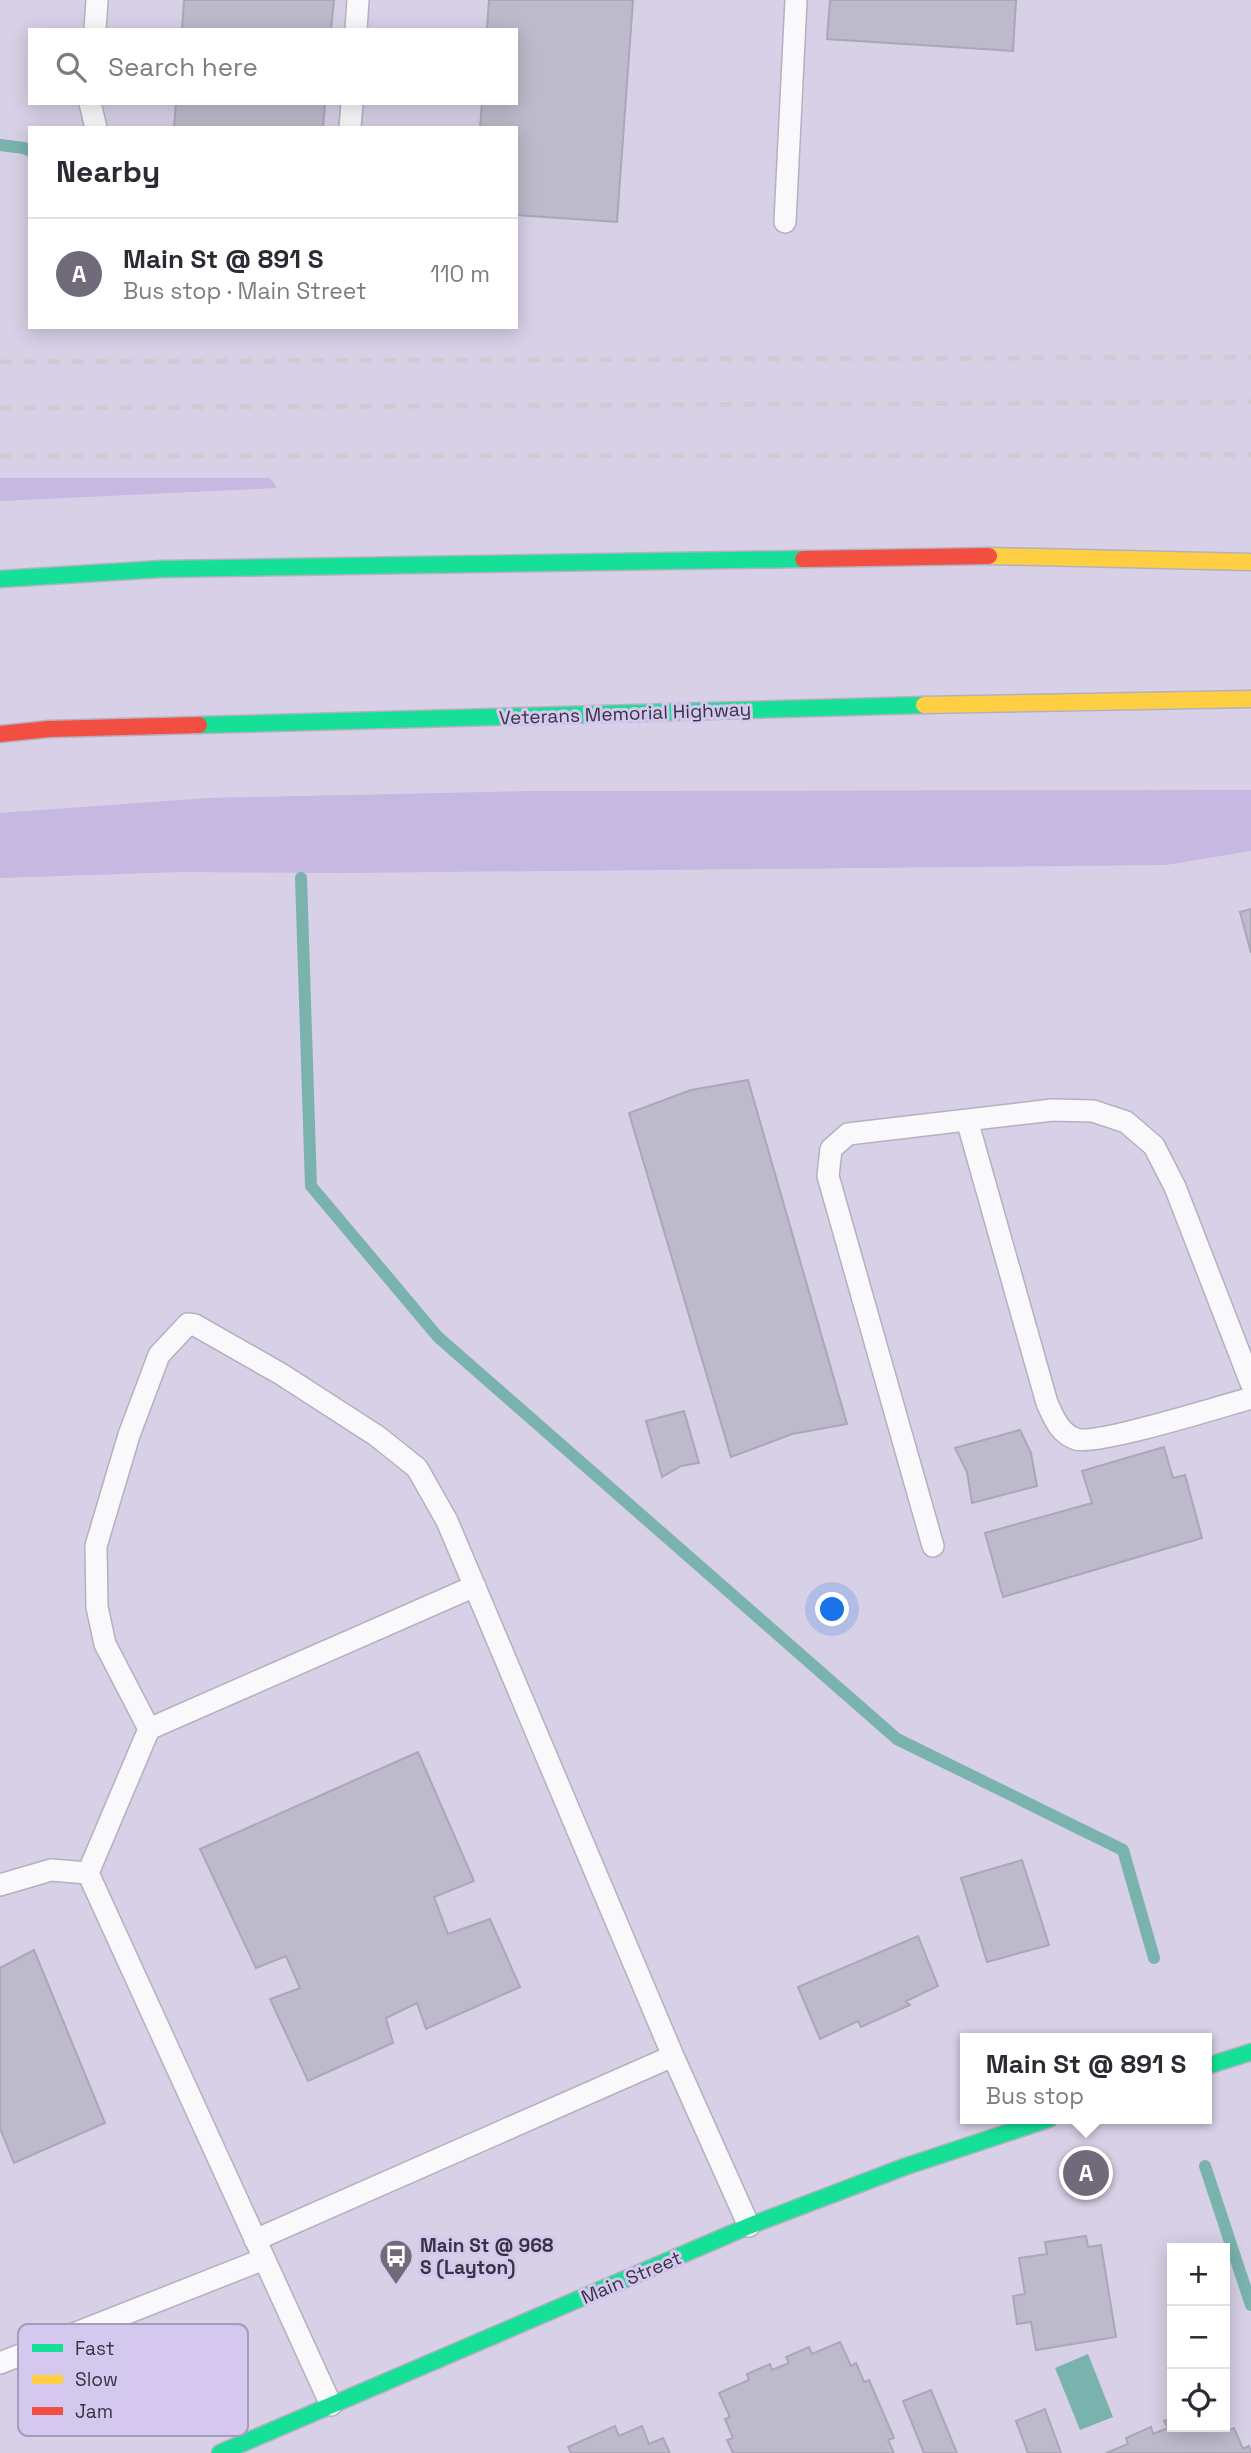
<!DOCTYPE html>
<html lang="en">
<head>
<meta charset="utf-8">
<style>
  body { margin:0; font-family:"Space Grotesk",sans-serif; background:#f2f2f3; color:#2b2b33 }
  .controls { position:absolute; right:21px; bottom:21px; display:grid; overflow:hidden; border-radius:0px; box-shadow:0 4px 18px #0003 }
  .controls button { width:63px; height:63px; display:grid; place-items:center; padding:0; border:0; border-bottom:2px solid #e1e1e2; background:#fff; color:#2b2b33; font:35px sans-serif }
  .you { position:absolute; left:833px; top:1610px; width:24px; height:24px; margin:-18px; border:5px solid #fff; border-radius:50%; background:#1a73e8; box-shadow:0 0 0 10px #1a73e833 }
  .badge { display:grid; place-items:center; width:46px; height:46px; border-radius:50%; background:#706a7b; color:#fff; font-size:23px; font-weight:700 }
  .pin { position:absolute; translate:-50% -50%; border:4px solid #fff; box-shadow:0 2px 7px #0006 }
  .popup { position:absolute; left:960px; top:2033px; width:252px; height:91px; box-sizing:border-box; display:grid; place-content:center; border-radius:0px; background:#fff; filter:drop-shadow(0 2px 5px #0005); font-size:23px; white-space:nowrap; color:#7c7c81 }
  .popup b { font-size:26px; color:#2b2b33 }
  .popup::after { content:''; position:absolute; left:50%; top:100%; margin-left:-14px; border:14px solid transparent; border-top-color:#fff }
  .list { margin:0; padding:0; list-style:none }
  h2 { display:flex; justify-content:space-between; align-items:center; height:91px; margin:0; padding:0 28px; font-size:30px }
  h2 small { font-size:23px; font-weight:400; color:#7c7c81 }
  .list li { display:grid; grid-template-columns:46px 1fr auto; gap:21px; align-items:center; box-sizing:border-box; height:112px; padding:0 28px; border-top:2px solid #e1e1e2 }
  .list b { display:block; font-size:26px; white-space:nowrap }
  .list p { margin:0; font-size:23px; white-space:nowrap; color:#7c7c81 }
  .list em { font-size:23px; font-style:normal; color:#7c7c81 }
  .icon { flex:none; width:38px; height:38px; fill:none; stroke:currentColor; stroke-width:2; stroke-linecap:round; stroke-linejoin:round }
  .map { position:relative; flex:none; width:1251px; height:2453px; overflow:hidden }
  .search { position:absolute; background:#fff; box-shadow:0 4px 18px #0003; left:28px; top:28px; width:490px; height:77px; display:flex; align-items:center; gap:18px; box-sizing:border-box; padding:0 24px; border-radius:0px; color:#7c7c81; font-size:26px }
  .panel { position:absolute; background:#fff; box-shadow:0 4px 18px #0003; left:28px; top:126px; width:490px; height:203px; border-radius:0px }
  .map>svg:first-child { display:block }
  .green { fill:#c6b8e1 }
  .water { fill:#7ab3ae }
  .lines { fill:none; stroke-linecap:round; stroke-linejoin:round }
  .stream { stroke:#7ab3ae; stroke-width:12 }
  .building { fill:#bdbacb; stroke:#aaa7b8; stroke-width:2 }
  .lane-casing { stroke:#b5b0c0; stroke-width:24 }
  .fast-casing { stroke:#b5b0c0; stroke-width:19 }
  .slow-casing { stroke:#b5b0c0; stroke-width:19 }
  .jam-casing { stroke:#b5b0c0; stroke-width:19 }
  .lane { stroke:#f9f8fb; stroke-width:21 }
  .fast { stroke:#16e098; stroke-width:16 }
  .slow { stroke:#ffcf43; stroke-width:16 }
  .jam { stroke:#f24e42; stroke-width:16 }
  .rail { stroke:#cecbd2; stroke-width:5; stroke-dasharray:12 12; stroke-linecap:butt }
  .labels { text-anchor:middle; stroke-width:6; stroke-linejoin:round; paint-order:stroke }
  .street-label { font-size:19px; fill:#383342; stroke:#d4c8ee }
  .poi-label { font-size:19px; font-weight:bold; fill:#383342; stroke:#d4c8ee; text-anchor:start }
  .key { fill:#d4c8ee; stroke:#a59bba; stroke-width:2 }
  .key-label { font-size:19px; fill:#383342 }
</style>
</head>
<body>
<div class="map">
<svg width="1251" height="2453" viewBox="0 0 1251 2453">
  <rect width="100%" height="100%" fill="#d8d0e6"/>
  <path class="green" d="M 0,478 L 270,478 L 277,488 L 0,501 Z
    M 1251,790 L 1251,851 L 1166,865 L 342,873 L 180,872 L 0,878 L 0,813 L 208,798 L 532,791 Z"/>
  <path class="water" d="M 1088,2354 L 1113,2417 L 1080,2430 L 1055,2368 Z"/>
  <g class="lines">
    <path class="stream" d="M 0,145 L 24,148 L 30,151
      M 301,878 L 311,1186 L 438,1337 L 897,1739 L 1123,1850 L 1154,1958
      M 1205,2166 L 1251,2305"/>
  </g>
  <path class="building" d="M 184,0 L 334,0 L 331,30 L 182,30 Z
    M 489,0 L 633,0 L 617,222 L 516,215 L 516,128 L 480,128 L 482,103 L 516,103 L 516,30 L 487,30 Z
    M 830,0 L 1016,0 L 1013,51 L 827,39 Z
    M 176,103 L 325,103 L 323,128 L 174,128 Z
    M 1251,909 L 1251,953 L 1240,912 Z
    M 748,1080 L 847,1424 L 792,1434 L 731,1457 L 629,1113 L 691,1090 Z
    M 684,1411 L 699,1463 L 681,1466 L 662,1477 L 646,1421 Z
    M 1020,1430 L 1031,1453 L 1037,1486 L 972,1503 L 967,1472 L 955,1448 Z
    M 1164,1447 L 1173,1478 L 1185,1475 L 1202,1538 L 1003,1597 L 985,1533 L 1092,1503 L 1082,1471 Z
    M 418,1752 L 474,1881 L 434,1897 L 448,1934 L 490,1919 L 520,1987 L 426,2029 L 417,2003 L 386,2018 L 393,2043 L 308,2081 L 270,1999 L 300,1988 L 286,1956 L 256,1968 L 200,1849 Z
    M 1022,1860 L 1049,1945 L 987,1962 L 961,1878 Z
    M 918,1936 L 938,1986 L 906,2001 L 910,2005 L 861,2027 L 858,2021 L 820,2039 L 798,1987 Z
    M 34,1950 L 105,2123 L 14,2163 L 0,2128 L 0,1968 Z
    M 1086,2236 L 1088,2247 L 1101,2245 L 1116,2337 L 1036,2350 L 1031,2322 L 1017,2324 L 1013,2296 L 1025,2294 L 1019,2258 L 1047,2254 L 1045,2242 Z
    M 840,2342 L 851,2366 L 856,2363 L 864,2382 L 869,2380 L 894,2438 L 888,2440 L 894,2453 L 733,2453 L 727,2440 L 733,2438 L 725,2419 L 730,2417 L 719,2393 L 749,2380 L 747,2374 L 770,2364 L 772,2370 L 789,2363 L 786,2357 L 809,2347 L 812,2354 Z
    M 931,2390 L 957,2453 L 924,2453 L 903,2401 Z
    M 1045,2409 L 1061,2453 L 1028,2453 L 1016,2421 Z
    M 1172,2418 L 1172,2427 L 1225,2427 L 1225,2419 L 1229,2430 L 1234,2428 L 1243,2449 L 1249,2446 L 1251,2453 L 1106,2453 L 1128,2444 L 1126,2438 L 1151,2427 L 1153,2434 L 1168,2428 L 1164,2421 Z
    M 615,2426 L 619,2436 L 642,2426 L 649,2444 L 663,2438 L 670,2453 L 571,2453 L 568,2447 Z"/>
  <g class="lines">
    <defs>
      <path id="lane" d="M 95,30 L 97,0
        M 356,30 L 358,0
        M 90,103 L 96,128
        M 350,128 L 352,103
        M 785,222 L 796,0
        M 967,1120 L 1047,1403 C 1054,1418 1059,1433 1076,1439 C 1095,1446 1223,1406 1251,1398
        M 933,1546 L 828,1176 L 831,1149 L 848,1134 L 1052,1110 L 1093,1111 L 1126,1122 L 1154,1146 L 1175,1187 L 1251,1383
        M 149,1729 L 105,1644 L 97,1607 L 96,1546 L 129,1435 L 159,1355 L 188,1324 L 195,1325 L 281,1374 L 377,1436 L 417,1468 L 447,1521 L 673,2056 L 749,2226
        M 0,1885 L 51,1870 L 88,1873
        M 255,2240 L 673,2056
        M 0,2363 L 264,2259
        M 331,2405 L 88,1873 L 149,1729 L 475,1586"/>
      <path id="fast" d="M 0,579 L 161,569 L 803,559
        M 199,725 L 924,705
        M 1207,2066 L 1251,2052
        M 220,2453 L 749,2226 L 904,2167 L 1049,2119"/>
      <path id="slow" d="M 989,556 L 1251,562
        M 924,705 L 1251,699"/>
      <path id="jam" d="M 803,559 L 989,556
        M 0,734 L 49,729 L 199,725"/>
    </defs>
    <use href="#lane" class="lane-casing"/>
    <use href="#fast" class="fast-casing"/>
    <use href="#slow" class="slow-casing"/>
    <use href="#jam" class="jam-casing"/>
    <use href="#lane" class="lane"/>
    <use href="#fast" class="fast"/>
    <use href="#slow" class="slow"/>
    <use href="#jam" class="jam"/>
    <path class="rail" d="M 0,362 L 1251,357
      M 0,408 L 1251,402
      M 0,456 L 1251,455"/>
  </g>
  <defs>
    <symbol id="bus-pin" viewBox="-11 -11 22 30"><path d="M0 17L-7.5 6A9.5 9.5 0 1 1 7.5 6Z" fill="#706a7b" stroke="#d4c8ee"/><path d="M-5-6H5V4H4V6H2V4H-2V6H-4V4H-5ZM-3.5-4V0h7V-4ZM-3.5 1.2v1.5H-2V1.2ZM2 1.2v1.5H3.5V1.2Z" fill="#fff"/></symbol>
  </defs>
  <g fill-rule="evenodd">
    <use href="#bus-pin" x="377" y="2237" width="38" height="52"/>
  </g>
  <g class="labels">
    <g class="street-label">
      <text transform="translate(625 713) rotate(-2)" y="7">Veterans Memorial Highway</text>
      <text transform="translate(631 2277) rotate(-23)" y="7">Main Street</text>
    </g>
    <g class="poi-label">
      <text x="420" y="2252">Main St @ 968<tspan x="420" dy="22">S (Layton)</tspan></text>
    </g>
  </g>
  <rect x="18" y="2324" width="230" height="112" rx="10" class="key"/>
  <rect x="32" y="2344" width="31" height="8" fill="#16e098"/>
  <rect x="32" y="2375" width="31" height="9" fill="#ffcf43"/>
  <rect x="32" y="2407" width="31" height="8" fill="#f24e42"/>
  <g class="key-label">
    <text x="75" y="2355">Fast</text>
    <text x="75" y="2386">Slow</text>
    <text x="75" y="2418">Jam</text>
  </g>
</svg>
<div class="controls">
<button>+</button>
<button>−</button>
<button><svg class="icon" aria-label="locate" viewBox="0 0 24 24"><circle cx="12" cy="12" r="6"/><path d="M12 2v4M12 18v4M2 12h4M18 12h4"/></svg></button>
</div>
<div class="you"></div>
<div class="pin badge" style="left:1086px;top:2173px">A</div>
<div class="popup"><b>Main St @ 891 S</b>Bus stop</div>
<div class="search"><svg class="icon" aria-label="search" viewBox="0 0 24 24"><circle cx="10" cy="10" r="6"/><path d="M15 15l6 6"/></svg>Search here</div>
<section class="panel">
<h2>Nearby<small></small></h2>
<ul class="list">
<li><span class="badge">A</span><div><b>Main St @ 891 S</b><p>Bus stop · Main Street</p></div><em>110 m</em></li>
</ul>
</section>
</div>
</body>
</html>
